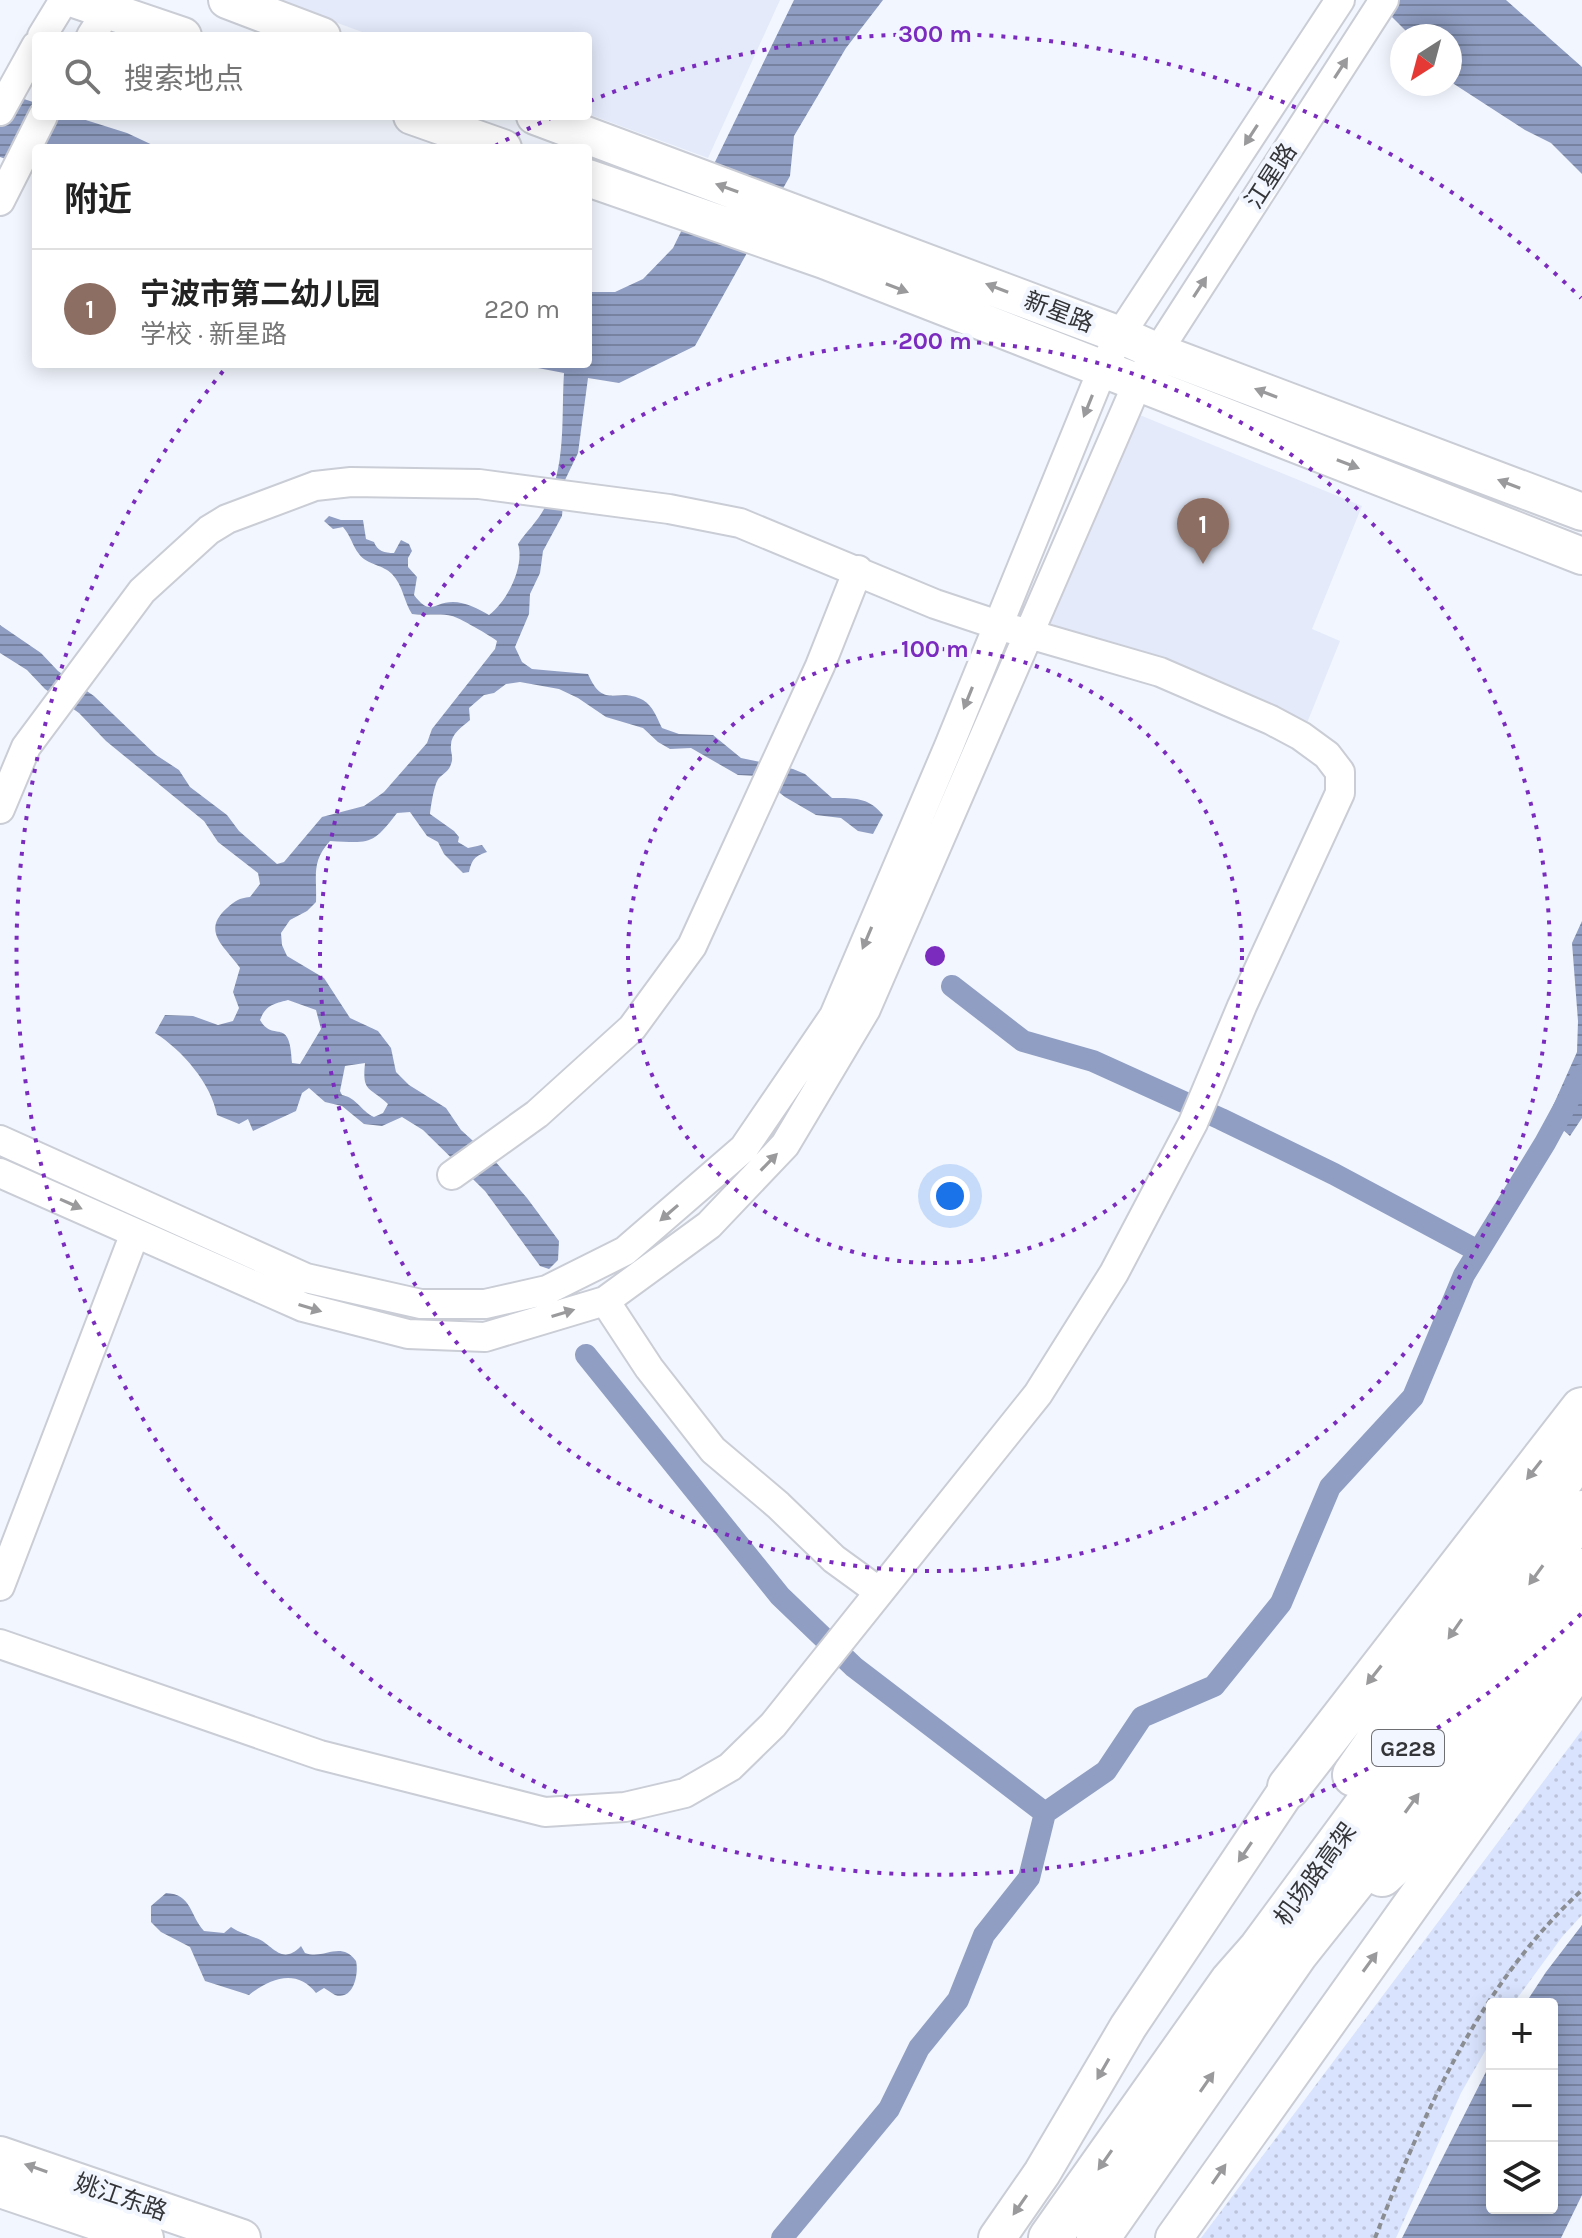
<!DOCTYPE html>
<html lang="zh">
<head>
<meta charset="utf-8">
<style>
  body { margin:0; font-family:Karla,"Noto Sans SC",sans-serif; background:#f6f6f6; color:#222 }
  .controls { position:absolute; right:24px; bottom:24px; display:grid; overflow:hidden; border-radius:8px; box-shadow:0 4px 20px #0003 }
  .controls button { width:72px; height:72px; display:grid; place-items:center; padding:0; border:0; border-bottom:2px solid #e0e0e0; background:#fff; color:#222; font:40px sans-serif }
  .compass { position:absolute; left:1390px; top:24px; width:72px; height:72px; border-radius:50%; background:#fff; box-shadow:0 4px 20px #0003; rotate:216deg }
  .you { position:absolute; left:950px; top:1196px; width:28px; height:28px; margin:-20px; border:6px solid #fff; border-radius:50%; background:#1a73e8; box-shadow:0 0 0 12px #1a73e833 }
  .badge { display:grid; place-items:center; width:52px; height:52px; border-radius:50%; background:#0f766e; color:#fff; font-size:26px; font-weight:700 }
  .pin { position:absolute; translate:-50% -66px; filter:drop-shadow(0 2px 4px #0008) }
  .pin::after { content:''; position:absolute; top:42px; width:28px; height:24px; background:inherit; clip-path:polygon(0 0,100% 0,50% 100%) }
  .list { margin:0; padding:0; list-style:none }
  h2 { display:flex; justify-content:space-between; align-items:center; height:104px; margin:0; padding:0 32px; font-size:34px }
  h2 small { font-size:26px; font-weight:400; color:#767676 }
  .list li { display:grid; grid-template-columns:52px 1fr auto; gap:24px; align-items:center; box-sizing:border-box; height:120px; padding:0 32px; border-top:2px solid #e0e0e0 }
  .list b { display:block; font-size:30px; white-space:nowrap }
  .list p { margin:0; font-size:26px; white-space:nowrap; color:#767676 }
  .list em { font-size:26px; font-style:normal; color:#767676 }
  .icon { flex:none; width:44px; height:44px; fill:none; stroke:currentColor; stroke-width:2; stroke-linecap:round; stroke-linejoin:round }
  .map { position:relative; flex:none; width:1582px; height:2238px; overflow:hidden }
  .search { position:absolute; background:#fff; box-shadow:0 4px 20px #0003; left:32px; top:32px; width:560px; height:88px; display:flex; align-items:center; gap:20px; box-sizing:border-box; padding:0 28px; border-radius:8px; color:#767676; font-size:30px }
  .panel { position:absolute; background:#fff; box-shadow:0 4px 20px #0003; left:32px; top:144px; width:560px; height:224px; border-radius:8px }
  .map>svg:first-child { display:block }
  .built { fill:#e4eafa }
  .park { fill:url(#park-dots) }
  .water { fill:url(#water-rules); fill-rule:evenodd }
  .lines { fill:none; stroke-linecap:round; stroke-linejoin:round }
  .canal { stroke:#909ec3; stroke-width:22 }
  .minor-casing { stroke:#cacdd5; stroke-width:32 }
  .major-casing { stroke:#cacdd5; stroke-width:40 }
  .highway-casing { stroke:#cacdd5; stroke-width:46 }
  .path { stroke:#8a8d92; stroke-width:4; stroke-dasharray:6 4; stroke-linecap:butt }
  .minor { stroke:#fff; stroke-width:28 }
  .major { stroke:#fff; stroke-width:36 }
  .highway { stroke:#fff; stroke-width:42 }
  .oneway { fill:#9a9a9c }
  .ring { fill:none; stroke:#7b2cbf; stroke-width:4; stroke-dasharray:4 8 }
  .labels { text-anchor:middle; stroke-width:8; stroke-linejoin:round; paint-order:stroke }
  .shield { fill:#f2f6fe; stroke:#6d6f73; stroke-width:2 }
  .shield-label { font-size:22px; font-weight:bold; fill:#343538 }
  .street-label { font-size:24px; fill:#343538; stroke:#f2f6fe }
  .centre { fill:#7b2cbf; stroke:#f2f6fe; stroke-width:4 }
  .ring-label { font-size:24px; text-anchor:middle; font-weight:bold; fill:#7b2cbf; stroke:#f2f6fe; stroke-width:8; stroke-linejoin:round; paint-order:stroke }
</style>
</head>
<body>
<div class="map">
<svg width="1582" height="2238" viewBox="0 0 1582 2238">
  <defs>
    <pattern id="park-dots" width="8" height="8" patternUnits="userSpaceOnUse" patternTransform="scale(2)"><rect width="8" height="8" fill="#d9e3fd"/><path d="M2 2h.1M6 6h.1" fill="none" stroke="#bbc3da" stroke-width="1.8" stroke-linecap="round"/></pattern>
    <pattern id="water-rules" width="6" height="5" patternUnits="userSpaceOnUse" patternTransform="scale(2)"><rect width="6" height="5" fill="#909ec3"/><path d="M0 2.5h6" fill="none" stroke="#76829f"/></pattern>
  </defs>
  <rect width="100%" height="100%" fill="#f2f6fe"/>
  <path class="built" d="M 275,0 L 780,0 L 708,158 L 588,114 L 588,36 L 373,36 Z
    M 1130,411 L 1362,506 L 1312,629 L 1340,641 L 1305,728 L 1045,621 Z"/>
  <path class="park" d="M 1582,1730 L 1582,1915 L 1562,1937 L 1513,2004 L 1492,2004 L 1492,2039 L 1461,2093 L 1396,2238 L 1201,2238 Z"/>
  <path class="water" d="M 794,0 L 883,0 L 846,48 L 794,136 L 790,176 L 695,346 L 619,383 L 588,378 L 578,453 L 565,480 L 562,516 L 543,551 L 540,573 L 530,594 L 529,614 L 515,647 L 522,662 L 532,669 L 588,674 C 604,711 618,686 643,700 C 653,706 657,718 662,728 L 679,734 L 713,735 L 741,758 L 793,769 L 805,774 L 832,798 C 853,798 869,797 883,815 L 873,834 L 858,831 L 841,818 L 816,815 L 785,797 L 758,776 L 738,775 L 691,748 L 670,749 L 658,742 L 643,728 L 606,717 L 578,698 L 559,689 L 520,682 L 506,684 L 494,693 L 484,695 L 469,708 L 470,720 C 462,727 451,734 451,745 C 450,752 454,757 451,764 C 449,771 444,773 439,778 C 434,784 431,806 430,814 L 454,831 L 459,837 L 458,842 L 468,848 L 482,845 L 487,852 C 475,856 472,859 469,872 L 463,873 L 444,854 L 438,842 L 427,836 L 410,812 L 397,813 C 372,846 369,843 330,841 C 311,862 317,875 316,902 L 307,911 L 290,920 L 281,933 L 282,945 L 287,956 L 324,978 L 350,1018 L 378,1031 L 391,1048 L 396,1072 L 409,1085 L 446,1108 L 461,1130 L 494,1160 L 527,1198 L 559,1241 L 558,1260 L 549,1269 L 540,1266 L 485,1191 L 423,1130 L 402,1117 L 382,1126 L 364,1124 L 342,1106 L 325,1102 L 309,1088 L 302,1093 L 296,1111 L 253,1131 L 248,1119 L 239,1124 L 217,1115 C 211,1083 182,1050 155,1033 L 165,1015 L 193,1016 L 218,1025 L 233,1021 L 239,1008 L 233,992 L 240,968 C 226,947 200,932 227,908 C 235,901 239,898 250,897 L 260,884 L 258,873 L 218,842 L 204,821 L 106,741 L 79,713 L 45,689 L 27,670 L 0,653 L 0,625 L 41,653 L 58,671 L 94,696 L 156,755 L 179,770 L 190,787 L 227,815 L 239,831 L 277,864 L 284,862 L 322,817 L 364,806 L 384,792 L 427,743 L 432,729 L 495,649 L 497,641 C 493,637 456,616 452,616 C 440,613 425,616 412,614 C 404,602 403,585 392,574 C 384,565 367,565 359,554 C 352,545 351,536 343,527 L 333,529 L 324,521 L 329,516 L 341,520 L 363,520 L 366,539 L 374,542 C 377,551 385,553 394,553 L 401,540 L 409,544 L 412,551 L 408,558 L 408,567 L 417,577 L 414,595 C 431,617 433,602 453,602 C 465,602 479,609 489,615 C 507,602 525,566 518,544 C 526,532 537,522 544,509 C 567,467 561,419 564,373 L 517,364 L 588,364 L 588,292 L 615,292 L 643,279 L 673,248 ZM 288,1000 L 316,1010 L 321,1029 L 300,1064 L 292,1063 C 290,1014 274,1044 260,1020 C 266,1005 273,1004 288,1000 ZM 365,1063 C 362,1093 369,1086 388,1104 L 383,1113 L 374,1117 C 360,1110 357,1098 342,1095 L 340,1091 L 345,1066 Z
    M 1375,0 L 1506,0 L 1582,67 L 1582,174 L 1551,143 L 1525,130 L 1454,84 L 1450,79 L 1450,36 L 1411,36 Z
    M 0,91 L 36,103 L 36,116 L 73,116 L 127,133 L 159,148 L 36,148 L 36,169 L 0,157 Z
    M 1582,921 L 1582,1118 L 1570,1136 L 1548,1117 L 1577,1052 L 1578,1021 L 1572,943 Z
    M 166,1893 C 192,1894 190,1916 204,1931 L 224,1933 L 231,1927 C 240,1933 246,1934 256,1938 C 272,1943 281,1967 301,1946 L 305,1953 C 325,1960 340,1940 356,1961 C 359,1973 354,2001 335,1995 C 331,1993 328,1990 324,1988 L 316,1993 C 297,1968 270,1978 249,1995 L 205,1981 L 190,1947 L 161,1932 L 151,1922 L 151,1906 Z
    M 1582,1925 L 1582,2195 L 1561,2238 L 1402,2238 L 1492,2060 L 1492,2208 L 1552,2208 L 1552,2004 L 1525,2004 L 1546,1972 Z"/>
  <g class="lines">
    <path class="canal" d="M 952,986 L 1023,1041 L 1093,1061 L 1221,1119 L 1334,1174 L 1478,1251
      M 586,1355 L 780,1596 L 854,1667 L 1045,1813
      M 782,2238 L 889,2109 L 919,2048 L 958,2000 L 984,1935 L 1029,1878 L 1045,1813 L 1106,1771 L 1142,1717 L 1214,1686 L 1281,1603 L 1330,1487 L 1413,1397 L 1464,1275 L 1545,1143 L 1582,1075"/>
    <defs>
      <path id="minor" d="M 42,36 L 64,0
        M 91,36 L 114,0
        M 0,111 L 36,46
        M 0,201 L 43,116
        M 0,809 L 26,747 L 142,591 L 209,530 L 227,519 L 315,486 L 351,482 L 479,484 L 669,509 L 740,523 L 935,604 L 998,625 L 1160,672 L 1271,720 L 1301,736 L 1327,755 L 1340,772 L 1340,793 L 1242,1006 L 1193,1123 L 1114,1273 L 1038,1394 L 773,1725 L 730,1767 L 685,1793 L 625,1807 L 545,1812 L 320,1755 L 0,1644
        M 0,1140 L 306,1278 L 421,1304 L 485,1304 L 547,1290 L 625,1251 L 744,1148 L 834,1016 L 949,746 L 1103,368 L 1120,335 L 1340,0
        M 0,1173 L 303,1307 L 408,1334 L 485,1337 L 605,1301 L 709,1225 L 785,1145 L 866,1009 L 1138,382 L 1384,0
        M 452,1175 L 537,1114 L 632,1028 L 692,946 L 820,666 L 858,570
        M 605,1301 L 649,1368 L 713,1450 L 778,1505 L 834,1559 L 878,1591
        M 0,1586 L 135,1233"/>
      <path id="major" d="M 77,0 L 183,36
        M 227,0 L 322,36
        M 412,116 L 503,148
        M 535,116 L 1120,335 L 1158,352 L 1582,512
        M 588,178 L 824,260 L 1582,556
        M 0,2155 L 242,2238
        M 0,2189 L 145,2238
        M 997,2238 L 1042,2173 L 1128,2027 L 1289,1787
        M 1174,2238 L 1582,1665"/>
      <path id="highway" d="M 1354,1775 L 1519,1537 L 1582,1452
        M 1289,1787 L 1582,1409
        M 1382,1875 L 1439,1823 L 1582,1627
        M 1050,2238 L 1231,1982 L 1260,1949 L 1582,1512
        M 1098,2238 L 1296,1954 L 1362,1871 L 1582,1570"/>
    </defs>
    <use href="#minor" class="minor-casing"/>
    <use href="#major" class="major-casing"/>
    <use href="#highway" class="highway-casing"/>
    <path class="path" d="M 1375,2238 C 1424,2112 1480,1984 1582,1890"/>
    <use href="#minor" class="minor"/>
    <use href="#major" class="major"/>
    <use href="#highway" class="highway"/>
  </g>
  <defs><path id="oneway-solid" d="M-6-.8H1V-3.2L6.5 0L1 3.2V.8H-6Z" transform="scale(2)"/></defs>
  <g class="oneway">
    <use href="#oneway-solid" transform="translate(1341 68) rotate(-57)"/>
    <use href="#oneway-solid" transform="translate(1251 135) rotate(123)"/>
    <use href="#oneway-solid" transform="translate(727 188) rotate(-160)"/>
    <use href="#oneway-solid" transform="translate(1200 287) rotate(-57)"/>
    <use href="#oneway-solid" transform="translate(897 288) rotate(21)"/>
    <use href="#oneway-solid" transform="translate(997 288) rotate(-159)"/>
    <use href="#oneway-solid" transform="translate(1266 393) rotate(-159)"/>
    <use href="#oneway-solid" transform="translate(1088 406) rotate(112)"/>
    <use href="#oneway-solid" transform="translate(1348 464) rotate(21)"/>
    <use href="#oneway-solid" transform="translate(1509 484) rotate(-159)"/>
    <use href="#oneway-solid" transform="translate(968 698) rotate(112)"/>
    <use href="#oneway-solid" transform="translate(867 938) rotate(113)"/>
    <use href="#oneway-solid" transform="translate(769 1162) rotate(-46)"/>
    <use href="#oneway-solid" transform="translate(71 1204) rotate(24)"/>
    <use href="#oneway-solid" transform="translate(669 1213) rotate(139)"/>
    <use href="#oneway-solid" transform="translate(310 1308) rotate(17)"/>
    <use href="#oneway-solid" transform="translate(563 1313) rotate(-17)"/>
    <use href="#oneway-solid" transform="translate(1534 1470) rotate(128)"/>
    <use href="#oneway-solid" transform="translate(1536 1575) rotate(126)"/>
    <use href="#oneway-solid" transform="translate(1455 1629) rotate(125)"/>
    <use href="#oneway-solid" transform="translate(1374 1675) rotate(128)"/>
    <use href="#oneway-solid" transform="translate(1412 1803) rotate(-54)"/>
    <use href="#oneway-solid" transform="translate(1245 1852) rotate(124)"/>
    <use href="#oneway-solid" transform="translate(1370 1962) rotate(-54)"/>
    <use href="#oneway-solid" transform="translate(1103 2069) rotate(120)"/>
    <use href="#oneway-solid" transform="translate(1207 2082) rotate(-55)"/>
    <use href="#oneway-solid" transform="translate(1105 2160) rotate(125)"/>
    <use href="#oneway-solid" transform="translate(36 2168) rotate(-161)"/>
    <use href="#oneway-solid" transform="translate(1219 2174) rotate(-55)"/>
    <use href="#oneway-solid" transform="translate(1020 2205) rotate(125)"/>
  </g>
  <g class="ring">
    <circle cx="935" cy="956" r="307"/>
    <circle cx="935" cy="956" r="615"/>
    <path d="M1581 1614A922 922 0 0 1 224 370M495 146A922 922 0 0 1 553 117M590 101A922 922 0 0 1 1581 298"/>
  </g>
  <g class="labels">
    <rect class="shield" x="1372" y="1730" width="72" height="36" rx="6"/>
    <g class="shield-label">
      <text x="1408" y="1756">G228</text>
    </g>
    <g class="street-label">
      <text transform="translate(1271 176) rotate(-57)" y="8">江星路</text>
      <text transform="translate(1059 312) rotate(21)" y="8">新星路</text>
      <text transform="translate(1315 1874) rotate(-54)" y="8">机场路高架</text>
      <text transform="translate(121 2197) rotate(19)" y="8">姚江东路</text>
    </g>
  </g>
  <circle cx="935" cy="956" r="12" class="centre"/>
  <g class="ring-label">
    <text x="935" y="42">300 m</text>
    <text x="935" y="349">200 m</text>
    <text x="935" y="657">100 m</text>
  </g>
</svg>
<div class="controls">
<button>+</button>
<button>−</button>
<button><svg class="icon" aria-label="layers" viewBox="0 0 24 24"><path d="M12 4l9 5-9 5-9-5zM3 14l9 5 9-5"/></svg></button>
</div>
<svg class="compass" viewBox="-18 -18 36 36"><path d="M0-13l5 13h-10z" fill="#e53935"/><path d="M0 13l5-13h-10z" fill="#767676"/></svg>
<div class="you"></div>
<div class="pin badge" style="left:1203px;top:564px;background:#8d6e63">1</div>
<div class="search"><svg class="icon" aria-label="search" viewBox="0 0 24 24"><circle cx="10" cy="10" r="6"/><path d="M15 15l6 6"/></svg>搜索地点</div>
<section class="panel">
<h2>附近<small></small></h2>
<ul class="list">
<li><span class="badge" style="background:#8d6e63">1</span><div><b>宁波市第二幼儿园</b><p>学校 · 新星路</p></div><em>220 m</em></li>
</ul>
</section>
</div>
</body>
</html>
